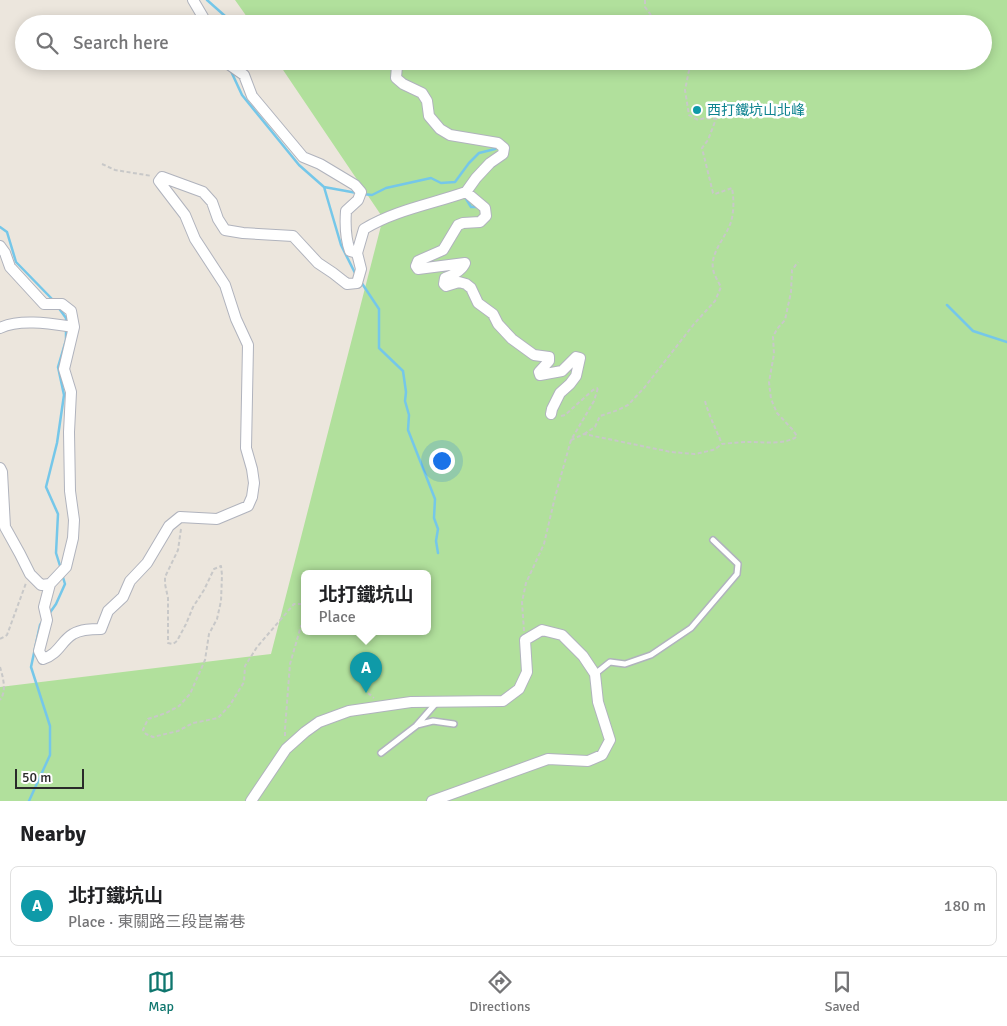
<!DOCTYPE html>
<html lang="en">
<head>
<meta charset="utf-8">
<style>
  body { margin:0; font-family:Signika,"Noto Sans TC",sans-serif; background:#f6f6f6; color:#202124 }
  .scale { position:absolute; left:15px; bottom:12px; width:69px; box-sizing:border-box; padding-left:5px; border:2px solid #2a2a2a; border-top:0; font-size:14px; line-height:18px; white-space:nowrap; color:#2a2a2a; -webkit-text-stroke:4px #fff; paint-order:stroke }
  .you { position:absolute; left:441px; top:460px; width:18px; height:18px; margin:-12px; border:4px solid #fff; border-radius:50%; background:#1a73e8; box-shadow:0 0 0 8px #1a73e833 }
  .badge { display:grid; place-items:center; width:32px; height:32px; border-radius:50%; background:#0f766e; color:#fff; font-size:16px; font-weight:700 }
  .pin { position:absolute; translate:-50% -41px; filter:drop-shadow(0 1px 2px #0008) }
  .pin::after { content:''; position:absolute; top:26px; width:18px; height:15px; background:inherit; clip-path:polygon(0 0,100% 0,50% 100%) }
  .popup { position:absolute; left:301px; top:570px; width:130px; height:65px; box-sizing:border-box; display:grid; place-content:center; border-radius:8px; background:#fff; filter:drop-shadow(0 1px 4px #0005); font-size:16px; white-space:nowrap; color:#757577 }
  .popup b { font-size:19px; color:#202124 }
  .popup::after { content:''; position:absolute; left:50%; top:100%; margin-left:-10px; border:10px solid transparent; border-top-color:#fff }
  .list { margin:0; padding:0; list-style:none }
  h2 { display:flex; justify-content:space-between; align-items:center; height:65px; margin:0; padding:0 20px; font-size:21px }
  h2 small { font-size:16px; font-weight:400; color:#757577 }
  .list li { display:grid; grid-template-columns:32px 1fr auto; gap:15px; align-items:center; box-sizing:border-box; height:80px; margin:0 10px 10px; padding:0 10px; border:1px solid #e0e0e0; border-radius:8px }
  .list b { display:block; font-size:19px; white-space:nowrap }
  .list p { margin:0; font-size:16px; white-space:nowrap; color:#757577 }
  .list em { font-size:16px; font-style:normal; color:#757577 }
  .icon { flex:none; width:28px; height:28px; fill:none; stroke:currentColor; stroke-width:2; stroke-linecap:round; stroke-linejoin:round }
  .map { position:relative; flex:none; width:1007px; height:801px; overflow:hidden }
  .search { position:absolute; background:#fff; box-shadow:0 2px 12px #0003; left:15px; right:15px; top:15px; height:55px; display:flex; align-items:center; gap:12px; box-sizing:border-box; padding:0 18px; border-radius:28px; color:#757577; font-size:19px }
  .sheet { height:155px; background:#fff }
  nav { display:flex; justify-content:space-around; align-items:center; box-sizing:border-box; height:70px; border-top:1px solid #e0e0e0; background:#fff; font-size:14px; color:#757577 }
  nav a { display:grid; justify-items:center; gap:2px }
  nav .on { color:#0f766e }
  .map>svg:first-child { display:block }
  .green { fill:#b1e09c; fill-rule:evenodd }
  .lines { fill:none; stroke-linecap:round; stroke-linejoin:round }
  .stream { stroke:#75c7e9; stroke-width:2.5 }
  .service-casing { stroke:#b0b3bd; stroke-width:8 }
  .minor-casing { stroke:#b0b3bd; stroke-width:12 }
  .path { stroke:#c8c8c8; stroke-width:2; stroke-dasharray:4 2.5; stroke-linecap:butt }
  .service { stroke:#fff; stroke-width:5 }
  .minor { stroke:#fff; stroke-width:10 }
  .culture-dot { fill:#0f9aa8; stroke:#fff; stroke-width:2 }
  .labels { text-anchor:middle; stroke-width:5; stroke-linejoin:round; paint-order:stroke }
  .culture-label { font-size:14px; fill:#0d838f; stroke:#fff; text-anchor:start }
</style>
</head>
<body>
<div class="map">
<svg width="1007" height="801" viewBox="0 0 1007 801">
  <rect width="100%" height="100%" fill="#ece6dd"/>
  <path class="green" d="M 235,0 L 1007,0 L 1007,801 L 0,801 L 0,687 L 271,654 L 383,218 L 277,61 L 983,61 L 983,24 L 252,24 ZM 305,574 L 427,574 L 427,632 L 305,632 Z"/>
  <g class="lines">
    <path class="stream" d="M 207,0 L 225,16 L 225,24
      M 230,69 L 242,95 L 299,165 L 324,187 L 341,245 L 356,275
      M 324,187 L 357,193
      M 363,194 L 372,195 L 386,188 L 431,178 L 441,183 L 455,182 L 469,163 L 479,153 L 495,149
      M 465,197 L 471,207 L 478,207
      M 0,227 L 7,232 L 16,262 L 53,300
      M 361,282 L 379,309 L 379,348 L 403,371 L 406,392 L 405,401 L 409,415 L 408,430 L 435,499 L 434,518 L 438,529 L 436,541 L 438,553
      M 947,305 L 973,331 L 1007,342
      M 58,307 L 66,318 L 66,323
      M 61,569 L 56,553 L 58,514 L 46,487 L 57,443 L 64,395 L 58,367 L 66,340 L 66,329
      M 49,614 L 56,604 L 65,584 L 62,574
      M 29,801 L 50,755 L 50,726 L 31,667 L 40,625 L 42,622"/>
    <defs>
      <path id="service" d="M 595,674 L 610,662 L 625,664 L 651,655 L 691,628 L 737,574 L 738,564 L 713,540
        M 417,725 L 433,721 L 454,724
        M 381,753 L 416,726 L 437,702"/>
      <path id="minor" d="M 193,0 L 203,17 L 205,24
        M 224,61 L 244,75 L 252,96 L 303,157 L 320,164 L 355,185 L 361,192 L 358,200 L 346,211 C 345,225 345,237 350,251 L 357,253 L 364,229 C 395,210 432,204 466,192 L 485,208 L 486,216 L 480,222 L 463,223 L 458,225 L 443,250 L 418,261 L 416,266 L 418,269 L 465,263 C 462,271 453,275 445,278 L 444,284 L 446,286 L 459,282 L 466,284 L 471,288 L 478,303 L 493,314 L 498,324 L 512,339 L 534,355 L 549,357 L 549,361 L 539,372 L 540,375 L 562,371 L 576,357 L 580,358 L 576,376 L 570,384 L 560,393 L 552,409 L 551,414
        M 399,61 L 397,66 L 396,78 L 403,84 L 422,93 L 427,101 L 429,116 L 440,129 L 450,135 L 498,143 L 504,148 L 503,154 L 490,163 L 476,178 L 466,192
        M 0,246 L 5,253 L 10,267 L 44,304 L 62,304 L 71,311 L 74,327 L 64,369 L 71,392 L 69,432 L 70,491 L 74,520 L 73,538 L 66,567 L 50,584 L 44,607 L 47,620 L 39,651 L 43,659 C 59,654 61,641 73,634 C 81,629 92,629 101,629 L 108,611 L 123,597 L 130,581 L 147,563 L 169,526 L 180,517 L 217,519 L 248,506 L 252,497 L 254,483 L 252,469 L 246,448 L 248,345 L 236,319 L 225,285 L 195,239 L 185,215 L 162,185 L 159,181 L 162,177 L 203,192 L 212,202 L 218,219 L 225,230 L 243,233 L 293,236 L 318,263 L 333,273 L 347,284 L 357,283 L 361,269 L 357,253
        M 0,328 C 20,318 53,324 74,327
        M 0,468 L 2,472 L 5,527 L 20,554 L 30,574 L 41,585 L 50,584
        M 251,801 L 286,749 L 305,732 L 319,722 L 349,711 L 411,702 L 503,701 L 519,689 L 527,672 L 525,640 L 542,630 L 562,635 L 583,656 L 595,674 L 598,702 L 610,740 L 602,755 L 588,761 L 548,759 L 432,801"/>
    </defs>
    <use href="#service" class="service-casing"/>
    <use href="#minor" class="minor-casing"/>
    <path class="path" d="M 645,0 L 645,7 L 657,23 L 660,24
      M 102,164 L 115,170 L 152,176
      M 705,401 C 709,416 716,429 722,444
      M 561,416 L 565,415 L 593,390 L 598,388
      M 584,434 L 595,427 L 600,416 L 618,410 L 628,405 L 644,388 L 694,324 L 715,301 L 721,287 C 718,281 714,275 713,269 C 710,253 726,237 731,222 C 734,211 734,199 732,188 L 715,194 L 713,193 L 702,148 L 708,140 L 716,119 L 705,118 L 698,120 L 689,115 L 685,90 L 691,61
      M 571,440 L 584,434 L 671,452 L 695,454 L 713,450 L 718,447 L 722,444 C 731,443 741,442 750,442 C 762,442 788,445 797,436 L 792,429 L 777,413 L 771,399 L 769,382 L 774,354 L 773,337 L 777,329 L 785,320 L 791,292 L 792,270 L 798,262
      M 181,529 L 178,550 L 165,577 L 165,584 L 168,598 L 168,643 L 173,644 L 177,641 L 186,624 L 193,607 L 204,590 L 214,569 L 221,566 L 222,575 L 221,601 L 217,619 L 209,634 L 205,660 L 190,694 L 179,706 L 166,713 L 148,719 L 143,730 L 146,734 L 153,737 L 178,731 L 193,723 L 218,718 L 230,705 L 244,682 L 245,666 L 257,647 L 294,604 L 305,604
      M 524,631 L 522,602 L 526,583 L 544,544 L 555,497 L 571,440 L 594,401 L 598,388
      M 0,639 L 7,635 L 26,583
      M 0,667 C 3,677 7,691 0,700
      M 368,693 L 374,698
      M 285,736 L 285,729 L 290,664 L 301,626 L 305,622"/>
    <use href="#service" class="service"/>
    <use href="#minor" class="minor"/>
  </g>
  <circle class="culture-dot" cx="697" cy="110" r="5"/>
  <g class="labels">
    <g class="culture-label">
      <text x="707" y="115">西打鐵坑山北峰</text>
    </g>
  </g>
</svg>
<div class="scale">50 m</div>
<div class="you"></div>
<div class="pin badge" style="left:366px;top:693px;background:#0f9aa8">A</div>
<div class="popup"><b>北打鐵坑山</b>Place</div>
<div class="search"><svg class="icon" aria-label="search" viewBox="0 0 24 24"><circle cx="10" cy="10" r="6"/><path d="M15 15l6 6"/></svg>Search here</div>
</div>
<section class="sheet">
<h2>Nearby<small></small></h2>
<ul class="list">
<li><span class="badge" style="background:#0f9aa8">A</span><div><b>北打鐵坑山</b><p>Place · 東關路三段崑崙巷</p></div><em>180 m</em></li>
</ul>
</section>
<nav>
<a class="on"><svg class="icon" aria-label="map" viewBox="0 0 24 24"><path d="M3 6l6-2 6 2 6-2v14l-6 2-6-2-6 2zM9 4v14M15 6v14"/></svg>Map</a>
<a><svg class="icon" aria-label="directions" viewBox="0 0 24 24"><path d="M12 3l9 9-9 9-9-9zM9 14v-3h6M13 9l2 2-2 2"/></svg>Directions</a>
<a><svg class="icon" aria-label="saved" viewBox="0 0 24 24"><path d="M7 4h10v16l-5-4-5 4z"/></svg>Saved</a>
</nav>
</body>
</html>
